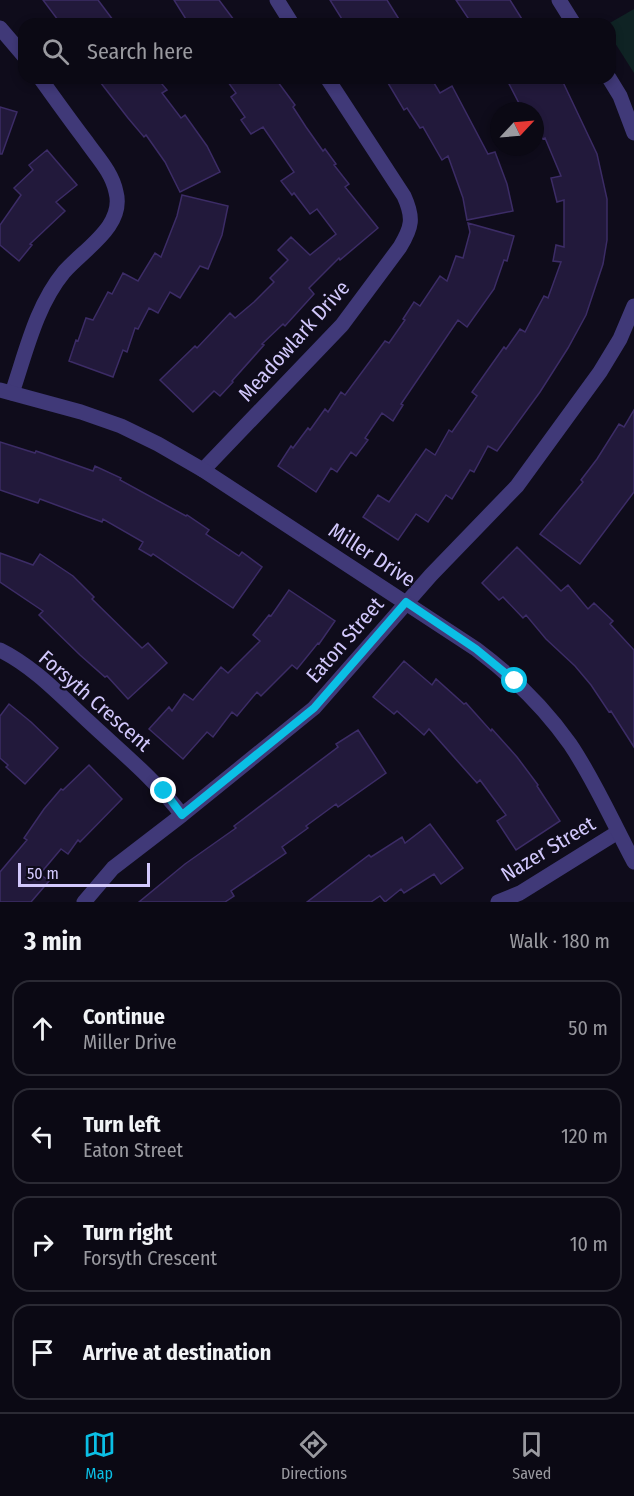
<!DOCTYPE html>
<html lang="en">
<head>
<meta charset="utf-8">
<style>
  body { margin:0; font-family:"Fira Sans Condensed",sans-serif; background:#191722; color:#f1f3f6 }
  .compass { position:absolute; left:490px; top:102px; width:54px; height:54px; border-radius:50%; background:#0b0914; box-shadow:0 3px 9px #0003; rotate:64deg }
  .scale { position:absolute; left:18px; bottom:15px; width:132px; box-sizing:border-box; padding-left:6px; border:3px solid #d2c8fc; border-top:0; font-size:16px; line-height:21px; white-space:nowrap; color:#d2c8fc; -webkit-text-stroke:4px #0f0c1b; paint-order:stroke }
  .stop { position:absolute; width:18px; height:18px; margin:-14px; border:4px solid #0bbfe5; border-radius:50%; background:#fff }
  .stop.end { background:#0bbfe5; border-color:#fff; box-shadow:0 2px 6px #0008 }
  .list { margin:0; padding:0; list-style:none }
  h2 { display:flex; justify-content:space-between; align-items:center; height:78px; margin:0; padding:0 24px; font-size:26px }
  h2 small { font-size:20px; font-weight:400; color:#9a9aa0 }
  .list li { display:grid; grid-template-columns:39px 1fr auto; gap:18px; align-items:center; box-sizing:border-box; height:96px; margin:0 12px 12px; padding:0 12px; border:2px solid #2b2a34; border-radius:18px }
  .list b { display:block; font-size:22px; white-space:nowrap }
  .list p { margin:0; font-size:20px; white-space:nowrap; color:#9a9aa0 }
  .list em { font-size:20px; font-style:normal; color:#9a9aa0 }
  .icon { flex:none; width:33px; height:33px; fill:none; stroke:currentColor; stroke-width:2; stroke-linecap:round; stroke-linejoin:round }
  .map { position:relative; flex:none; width:634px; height:902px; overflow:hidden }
  .search { position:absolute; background:#0b0914; box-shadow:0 3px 9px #0003; left:18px; right:18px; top:18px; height:66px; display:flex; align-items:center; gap:15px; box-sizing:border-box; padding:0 21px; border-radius:18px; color:#9a9aa0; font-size:22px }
  .sheet { height:510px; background:#0b0914 }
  nav { display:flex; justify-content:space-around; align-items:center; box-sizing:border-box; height:84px; border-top:2px solid #2b2a34; background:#0b0914; font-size:16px; color:#9a9aa0 }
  nav a { display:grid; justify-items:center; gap:3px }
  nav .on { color:#0bbfe5 }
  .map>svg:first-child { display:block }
  .green { fill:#0f2324 }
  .building { fill:#22193b; stroke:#3c2c66; stroke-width:1.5 }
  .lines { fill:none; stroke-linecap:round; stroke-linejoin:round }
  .minor { stroke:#403978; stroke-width:15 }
  .tertiary { stroke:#403978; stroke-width:15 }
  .route { stroke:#0bbfe5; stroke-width:8 }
  .labels { text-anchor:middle; stroke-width:4.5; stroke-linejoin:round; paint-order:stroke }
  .street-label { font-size:21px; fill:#d2c8fc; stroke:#0f0c1b }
</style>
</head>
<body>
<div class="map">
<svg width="634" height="902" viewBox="0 0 634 902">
  <rect width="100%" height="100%" fill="#0f0c1b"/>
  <path class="green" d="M 634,9 L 634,73 L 610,35 L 610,24 L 608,24 Z"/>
  <path class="building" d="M 43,0 L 98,0 L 116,24 L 61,24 Z
    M 174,0 L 219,0 L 237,24 L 189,24 Z
    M 330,0 L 387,0 L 402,24 L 345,24 Z
    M 456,0 L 510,0 L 525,24 L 472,24 Z
    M 97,78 L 157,78 L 167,90 L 162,93 L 181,118 L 185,115 L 207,146 L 220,172 L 180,192 L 165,162 L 146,135 L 144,137 L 128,118 Z
    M 225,78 L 275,78 L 295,105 L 293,107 L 306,127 L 323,151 L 325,149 L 336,164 L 334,165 L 349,184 L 345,187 L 378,228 L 340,260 L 339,258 L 309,288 L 314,294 L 285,326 L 283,324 L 262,344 L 264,345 L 232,381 L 233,382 L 220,396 L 214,391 L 193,412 L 160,380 L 195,346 L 197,348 L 230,313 L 235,318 L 254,302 L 274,282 L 270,278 L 288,260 L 278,250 L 291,237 L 310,255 L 336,234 L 317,209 L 310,214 L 294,193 L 292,195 L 281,181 L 294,172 L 263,127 L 251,134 L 241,120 L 245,117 L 231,97 L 236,93 Z
    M 385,78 L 431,78 L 440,93 L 452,86 L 488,154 L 495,152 L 507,184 L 513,211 L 467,220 L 463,198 L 448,156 L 442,160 L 423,127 L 420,128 L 407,108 L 404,110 Z
    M 506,78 L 561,78 L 597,154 L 607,199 L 607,240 L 603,264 L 586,315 L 568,348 L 540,392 L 497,451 L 488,446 L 474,472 L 470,470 L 452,499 L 446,495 L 428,522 L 416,514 L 398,540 L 363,517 L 378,495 L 389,502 L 426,449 L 435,455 L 449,430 L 452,432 L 477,396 L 472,392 L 504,347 L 506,349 L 520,329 L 525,332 L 544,296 L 548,298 L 561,262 L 553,261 L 556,245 L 564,247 L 564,200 L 557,202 L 551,178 L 561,176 L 545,138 L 543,139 L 535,123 L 535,111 L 523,111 Z
    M 0,107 L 17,112 L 2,154 L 0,154 Z
    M 47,150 L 77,185 L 56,202 L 65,211 L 30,244 L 32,245 L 19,261 L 0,245 L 0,225 L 21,195 L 14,188 L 33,170 L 29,165 Z
    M 182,195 L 228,206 L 222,235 L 208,269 L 200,266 L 180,298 L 170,292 L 158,313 L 149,308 L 138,329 L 135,328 L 127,352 L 123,350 L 113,377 L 69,361 L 76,340 L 78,341 L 86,318 L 93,320 L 108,292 L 112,294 L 123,273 L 138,281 L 155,253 L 161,257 L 177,216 Z
    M 468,223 L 514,236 L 507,261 L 504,260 L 494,289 L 467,327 L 458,320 L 401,404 L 403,405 L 393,421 L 382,413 L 365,438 L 368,440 L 356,456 L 351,452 L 337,472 L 331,468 L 316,492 L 278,466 L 291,446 L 293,448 L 308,428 L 310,430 L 325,409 L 328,412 L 341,392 L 345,395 L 385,341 L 389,343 L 405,320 L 403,319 L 414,302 L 420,306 L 440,276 L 447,281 L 456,256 L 463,258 L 470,232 Z
    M 634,410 L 634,492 L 580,564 L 540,534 L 583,482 L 581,480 L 597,459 L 619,424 L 624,427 Z
    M 0,442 L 35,453 L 36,451 L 93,471 L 95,466 L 121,478 L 120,480 L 186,516 L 187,515 L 209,530 L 206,534 L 239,556 L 242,552 L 262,567 L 233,608 L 153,554 L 151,556 L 139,549 L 143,542 L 103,519 L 102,522 L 40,499 L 38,503 L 0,490 Z
    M 517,547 L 561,591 L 568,585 L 588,609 L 594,603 L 613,621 L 610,624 L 634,650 L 634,747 L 611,711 L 609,712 L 591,685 L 575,666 L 546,639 L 526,615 L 523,618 L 503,597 L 499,600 L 482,583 Z
    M 0,553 L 33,565 L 40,554 L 73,576 L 94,597 L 92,599 L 142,648 L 148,643 L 167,663 L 128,699 L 107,676 L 105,677 L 80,655 L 39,615 L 43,611 L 0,582 Z
    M 289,590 L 335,621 L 319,644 L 318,643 L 297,669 L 292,665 L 261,696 L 257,692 L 237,716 L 232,712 L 213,737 L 207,732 L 183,759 L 149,729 L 169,707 L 172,711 L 184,694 L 193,700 L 221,667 L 228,673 L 260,641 L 253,635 L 269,615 L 271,616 Z
    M 404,661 L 432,685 L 436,679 L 464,704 L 466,703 L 491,731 L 492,729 L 517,757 L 538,785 L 537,786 L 560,821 L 516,850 L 497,821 L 506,815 L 480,780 L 477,783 L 429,729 L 424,735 L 397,711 L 394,714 L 373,697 Z
    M 9,704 L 31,722 L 58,748 L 25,784 L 6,767 L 8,765 L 0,758 L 0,716 Z
    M 358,730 L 386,773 L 338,807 L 336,804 L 306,826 L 308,828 L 282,847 L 286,853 L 231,891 L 234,896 L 225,902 L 139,902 L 185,864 L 236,828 L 234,826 L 338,747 L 336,744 Z
    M 89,765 L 122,799 L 80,842 L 78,840 L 68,854 L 61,849 L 40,874 L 49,881 L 31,902 L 0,902 L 0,872 L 27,840 L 24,838 L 44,809 L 61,789 L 63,790 Z
    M 430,824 L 463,868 L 441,884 L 434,874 L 404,893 L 401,889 L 385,902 L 380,896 L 371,902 L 307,902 L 369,855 L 371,857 L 402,837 L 405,843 Z"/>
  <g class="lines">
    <path class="minor" d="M 277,0 L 292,24
      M 559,0 L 574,24
      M 0,28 L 24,56
      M 609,78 L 620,96 L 634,133
      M 12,393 C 26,352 36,306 64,272 C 84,249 125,226 116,192 C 112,172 97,157 86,141 C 70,120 55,99 40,78
      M 203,470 L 342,325 L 400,247 C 412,227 414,218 404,196 L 327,78
      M 0,650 C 33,666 61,696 87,720 C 120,751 155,779 182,815
      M 84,902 L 113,868 L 182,815 L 314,708 L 431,575 L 517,486 L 600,372 L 620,339 L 634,306
      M 498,902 L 520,893 L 618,832"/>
    <path class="tertiary" d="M 0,390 L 81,412 L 121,426 L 158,444 L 203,470 L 476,649 C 512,676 544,707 570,744 C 595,781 613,823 634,862"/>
  </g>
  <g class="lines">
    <path class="route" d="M 164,791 L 182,815 L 314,708 L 406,602 L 476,649 L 515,681"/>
  </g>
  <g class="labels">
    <g class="street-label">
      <text transform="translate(294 341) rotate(-48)" y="7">Meadowlark Drive</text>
      <text transform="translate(372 555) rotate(33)" y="7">Miller Drive</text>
      <text transform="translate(345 640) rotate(-49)" y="7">Eaton Street</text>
      <text transform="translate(95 701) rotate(41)" y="7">Forsyth Crescent</text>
      <text transform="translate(548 849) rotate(-31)" y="7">Nazer Street</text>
    </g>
  </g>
</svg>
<svg class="compass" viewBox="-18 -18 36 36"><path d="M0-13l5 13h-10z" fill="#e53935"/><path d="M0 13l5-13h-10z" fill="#9a9aa0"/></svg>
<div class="scale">50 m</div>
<div class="stop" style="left:515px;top:681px"></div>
<div class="stop end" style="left:164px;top:791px"></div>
<div class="search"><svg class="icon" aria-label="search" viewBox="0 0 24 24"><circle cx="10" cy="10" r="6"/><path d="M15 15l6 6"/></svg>Search here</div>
</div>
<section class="sheet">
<h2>3 min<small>Walk · 180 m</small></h2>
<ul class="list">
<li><svg class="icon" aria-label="ahead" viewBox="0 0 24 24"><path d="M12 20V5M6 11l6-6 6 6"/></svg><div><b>Continue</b><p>Miller Drive</p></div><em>50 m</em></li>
<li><svg class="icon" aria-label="left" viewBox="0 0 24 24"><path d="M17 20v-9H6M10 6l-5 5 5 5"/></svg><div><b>Turn left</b><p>Eaton Street</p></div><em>120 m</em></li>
<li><svg class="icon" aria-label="right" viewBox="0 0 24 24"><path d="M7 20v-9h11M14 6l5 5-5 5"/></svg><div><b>Turn right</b><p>Forsyth Crescent</p></div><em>10 m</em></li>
<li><svg class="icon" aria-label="arrive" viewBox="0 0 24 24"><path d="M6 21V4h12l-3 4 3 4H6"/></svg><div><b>Arrive at destination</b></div></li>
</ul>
</section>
<nav>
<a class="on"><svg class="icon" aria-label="map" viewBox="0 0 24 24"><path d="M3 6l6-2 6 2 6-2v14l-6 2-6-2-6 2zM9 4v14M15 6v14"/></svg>Map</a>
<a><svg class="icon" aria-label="directions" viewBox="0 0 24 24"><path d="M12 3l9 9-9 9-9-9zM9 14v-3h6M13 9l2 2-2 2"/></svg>Directions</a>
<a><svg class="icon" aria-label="saved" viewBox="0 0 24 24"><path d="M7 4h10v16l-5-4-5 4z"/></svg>Saved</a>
</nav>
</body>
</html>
